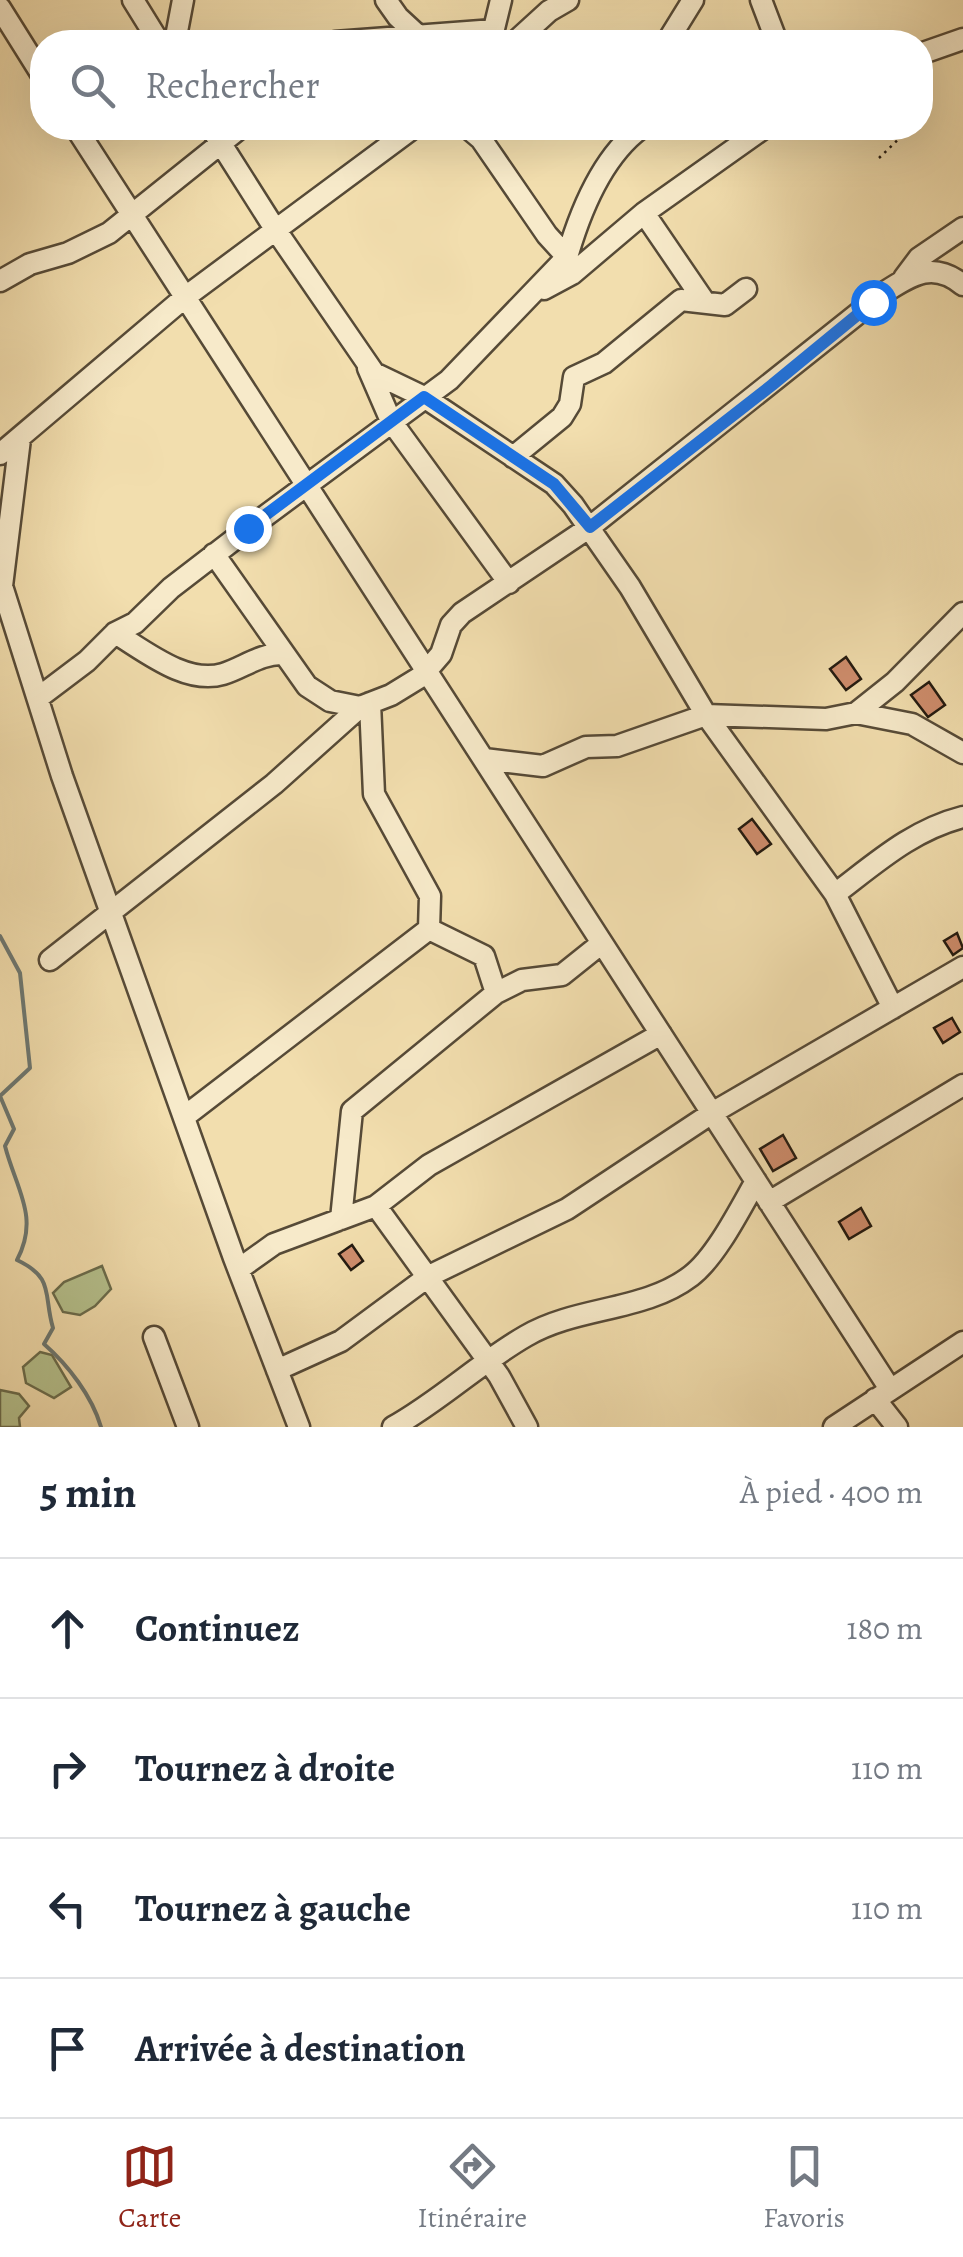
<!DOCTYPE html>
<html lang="fr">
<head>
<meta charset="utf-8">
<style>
  body { margin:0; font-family:Alegreya,serif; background:#f2f2f3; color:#1f2937 }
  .stop { position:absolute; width:30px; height:30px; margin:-22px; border:8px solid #1a73e8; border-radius:50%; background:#fff }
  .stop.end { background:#1a73e8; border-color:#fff; box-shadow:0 2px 10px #0008 }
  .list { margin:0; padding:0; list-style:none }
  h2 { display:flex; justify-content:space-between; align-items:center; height:130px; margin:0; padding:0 40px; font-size:42px }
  h2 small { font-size:32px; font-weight:400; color:#747a83 }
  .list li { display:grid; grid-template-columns:65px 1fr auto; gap:30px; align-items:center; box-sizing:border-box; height:140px; padding:0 40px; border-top:2px solid #e0e1e3 }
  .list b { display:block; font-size:38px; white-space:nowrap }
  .list em { font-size:32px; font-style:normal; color:#747a83 }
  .icon { flex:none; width:55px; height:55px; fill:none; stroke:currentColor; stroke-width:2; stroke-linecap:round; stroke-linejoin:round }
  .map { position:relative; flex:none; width:963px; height:1427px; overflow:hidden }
  .search { position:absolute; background:#fff; box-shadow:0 10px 40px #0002; left:30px; right:30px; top:30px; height:110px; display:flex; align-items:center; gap:25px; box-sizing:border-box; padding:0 35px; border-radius:40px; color:#747a83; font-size:38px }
  .sheet { height:690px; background:#fff }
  nav { display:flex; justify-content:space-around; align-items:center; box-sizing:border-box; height:140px; border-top:2px solid #e0e1e3; background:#fff; font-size:28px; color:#747a83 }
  nav a { display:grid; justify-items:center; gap:5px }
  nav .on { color:#8f2418 }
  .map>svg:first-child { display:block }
  .green { fill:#b6c28e; stroke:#6c6e4e; stroke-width:2.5 }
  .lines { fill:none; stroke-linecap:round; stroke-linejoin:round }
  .stream { stroke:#6e7973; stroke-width:4 }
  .building { fill:#cf8d6d; stroke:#22190f; stroke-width:2.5 }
  .minor-casing { stroke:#564a37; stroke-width:25 }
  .path { stroke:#22190f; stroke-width:2.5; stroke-dasharray:2.5 5; stroke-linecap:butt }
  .minor { stroke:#f7eaca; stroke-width:20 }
  .route { stroke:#1a73e8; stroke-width:12 }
</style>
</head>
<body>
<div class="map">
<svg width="963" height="1427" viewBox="0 0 963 1427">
  <rect width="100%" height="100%" fill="#f2deae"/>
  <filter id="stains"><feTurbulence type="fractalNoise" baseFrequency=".002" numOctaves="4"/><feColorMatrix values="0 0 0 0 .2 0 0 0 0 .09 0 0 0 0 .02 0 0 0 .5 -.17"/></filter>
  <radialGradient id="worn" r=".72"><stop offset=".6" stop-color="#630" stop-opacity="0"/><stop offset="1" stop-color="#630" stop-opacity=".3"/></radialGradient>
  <path class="green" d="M 102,1266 L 111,1289 L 95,1306 L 80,1315 L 63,1312 L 53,1293 L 64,1282 Z
    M 40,1352 L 52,1355 L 71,1387 L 54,1398 L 26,1383 L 23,1367 Z
    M 0,1390 L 19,1394 L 29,1406 L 19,1418 L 20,1427 L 0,1427 Z"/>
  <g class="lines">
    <path class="stream" d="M 0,936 L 20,973 L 30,1068 L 0,1096 L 14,1129 L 5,1146 C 16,1189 40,1217 17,1260 C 55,1278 43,1294 53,1328 L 44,1344 C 68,1365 92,1396 101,1427"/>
  </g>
  <path class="building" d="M 846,657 L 861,679 L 846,690 L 830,669 Z
    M 929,682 L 945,705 L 928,717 L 911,695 Z
    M 752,819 L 771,844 L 757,854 L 739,829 Z
    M 957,933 L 963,948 L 953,955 L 944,941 Z
    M 952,1018 L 960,1032 L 943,1043 L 934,1028 Z
    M 783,1135 L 796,1158 L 773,1171 L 760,1149 Z
    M 861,1208 L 871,1226 L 849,1239 L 839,1222 Z
    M 352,1245 L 363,1261 L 351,1270 L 339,1254 Z"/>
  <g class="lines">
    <defs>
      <path id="minor" d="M 133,0 L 159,42
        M 386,0 L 398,17 L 424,41
        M 761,0 L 777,42
        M 0,8 L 42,75
        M 491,41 L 501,0
        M 175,42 L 183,0
        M 335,42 L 494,30
        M 515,42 L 549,11 L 568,0
        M 667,42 L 693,0
        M 920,54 L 963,39
        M 76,128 L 890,1389
        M 211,128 L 275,229 L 374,373 L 424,397 L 554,484 L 573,505 L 630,587 L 706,715 L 835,894 L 893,1008
        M 468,128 L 481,139 L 547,235 L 567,257
        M 644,213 L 704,301
        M 904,278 L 919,258 L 963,228
        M 0,281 L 30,264 L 68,253 L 109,233 L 240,128
        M 544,289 L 572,274 L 644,213 L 764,128
        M 368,368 L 391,421 L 509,583
        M 20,439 L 2,586 L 62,776 L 234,1258 L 299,1427
        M 0,454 L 184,298 L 413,128
        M 513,457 L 562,417 L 570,404 L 574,377 L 604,363 L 681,300 L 725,305 L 746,289
        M 214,554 L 307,686 L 330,701 L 360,707
        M 115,633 C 145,651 186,685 223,674 C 243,668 261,653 283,654
        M 38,698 L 87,661 L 115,633 L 135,623 L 171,588 L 249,528 L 449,380 L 567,257 C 580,212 603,156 641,128
        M 370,703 L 374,794 L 430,896 L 429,929 L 484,956 L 496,993
        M 856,713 L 895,682 L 963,613
        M 484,759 L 543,766 L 586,747 L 617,746 L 706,715 L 826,719 L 856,713 L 912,724 L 963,753
        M 835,894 C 876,863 912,830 963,817
        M 50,960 L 274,784 L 360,707 L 391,695 L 422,676 L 441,654 L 451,625 L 462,613 L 590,527 L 885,292 C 913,274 934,261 963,285
        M 184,1117 L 429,929
        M 769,1202 L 963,1085
        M 376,1206 L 499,1376 L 527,1427
        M 341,1219 L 352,1111 L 496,993 L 522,980 L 562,975 L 602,943
        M 239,1269 L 274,1244 L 376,1206 L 429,1165 L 661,1034
        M 154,1337 L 188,1427
        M 277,1370 L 341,1341 L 429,1276 L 567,1209 L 712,1113 L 963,967
        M 875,1399 L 897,1427
        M 393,1427 C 440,1401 479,1363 526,1336 C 577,1306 644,1312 691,1276 C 716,1257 740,1209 756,1181
        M 834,1427 L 963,1342"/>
    </defs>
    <use href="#minor" class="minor-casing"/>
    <path class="path" d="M 920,117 L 921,70
      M 879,158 L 910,128"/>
    <use href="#minor" class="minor"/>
  </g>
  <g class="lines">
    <path class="route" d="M 248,528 L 424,397 L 554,484 L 590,527 L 772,385 L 873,302"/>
  </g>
  <rect width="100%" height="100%" filter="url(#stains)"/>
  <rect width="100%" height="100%" fill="url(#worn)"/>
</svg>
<div class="stop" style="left:873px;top:302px"></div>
<div class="stop end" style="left:248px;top:528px"></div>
<div class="search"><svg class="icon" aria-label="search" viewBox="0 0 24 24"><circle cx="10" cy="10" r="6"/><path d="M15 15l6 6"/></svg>Rechercher</div>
</div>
<section class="sheet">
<h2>5 min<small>À pied · 400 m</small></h2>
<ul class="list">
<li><svg class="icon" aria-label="ahead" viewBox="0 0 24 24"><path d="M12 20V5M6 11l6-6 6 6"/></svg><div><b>Continuez</b></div><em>180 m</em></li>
<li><svg class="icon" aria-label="right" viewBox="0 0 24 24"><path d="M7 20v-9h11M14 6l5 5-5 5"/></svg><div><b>Tournez à droite</b></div><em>110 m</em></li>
<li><svg class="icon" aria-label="left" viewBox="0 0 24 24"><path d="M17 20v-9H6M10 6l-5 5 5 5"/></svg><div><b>Tournez à gauche</b></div><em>110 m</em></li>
<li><svg class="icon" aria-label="arrive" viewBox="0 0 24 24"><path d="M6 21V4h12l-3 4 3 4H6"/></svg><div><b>Arrivée à destination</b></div></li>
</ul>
</section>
<nav>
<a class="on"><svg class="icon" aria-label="map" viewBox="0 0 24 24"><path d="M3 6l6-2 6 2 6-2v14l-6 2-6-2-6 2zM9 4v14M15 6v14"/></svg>Carte</a>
<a><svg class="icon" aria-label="directions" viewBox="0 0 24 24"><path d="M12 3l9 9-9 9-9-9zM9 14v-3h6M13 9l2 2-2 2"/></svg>Itinéraire</a>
<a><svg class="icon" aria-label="saved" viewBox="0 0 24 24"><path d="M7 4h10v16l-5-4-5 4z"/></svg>Favoris</a>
</nav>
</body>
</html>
